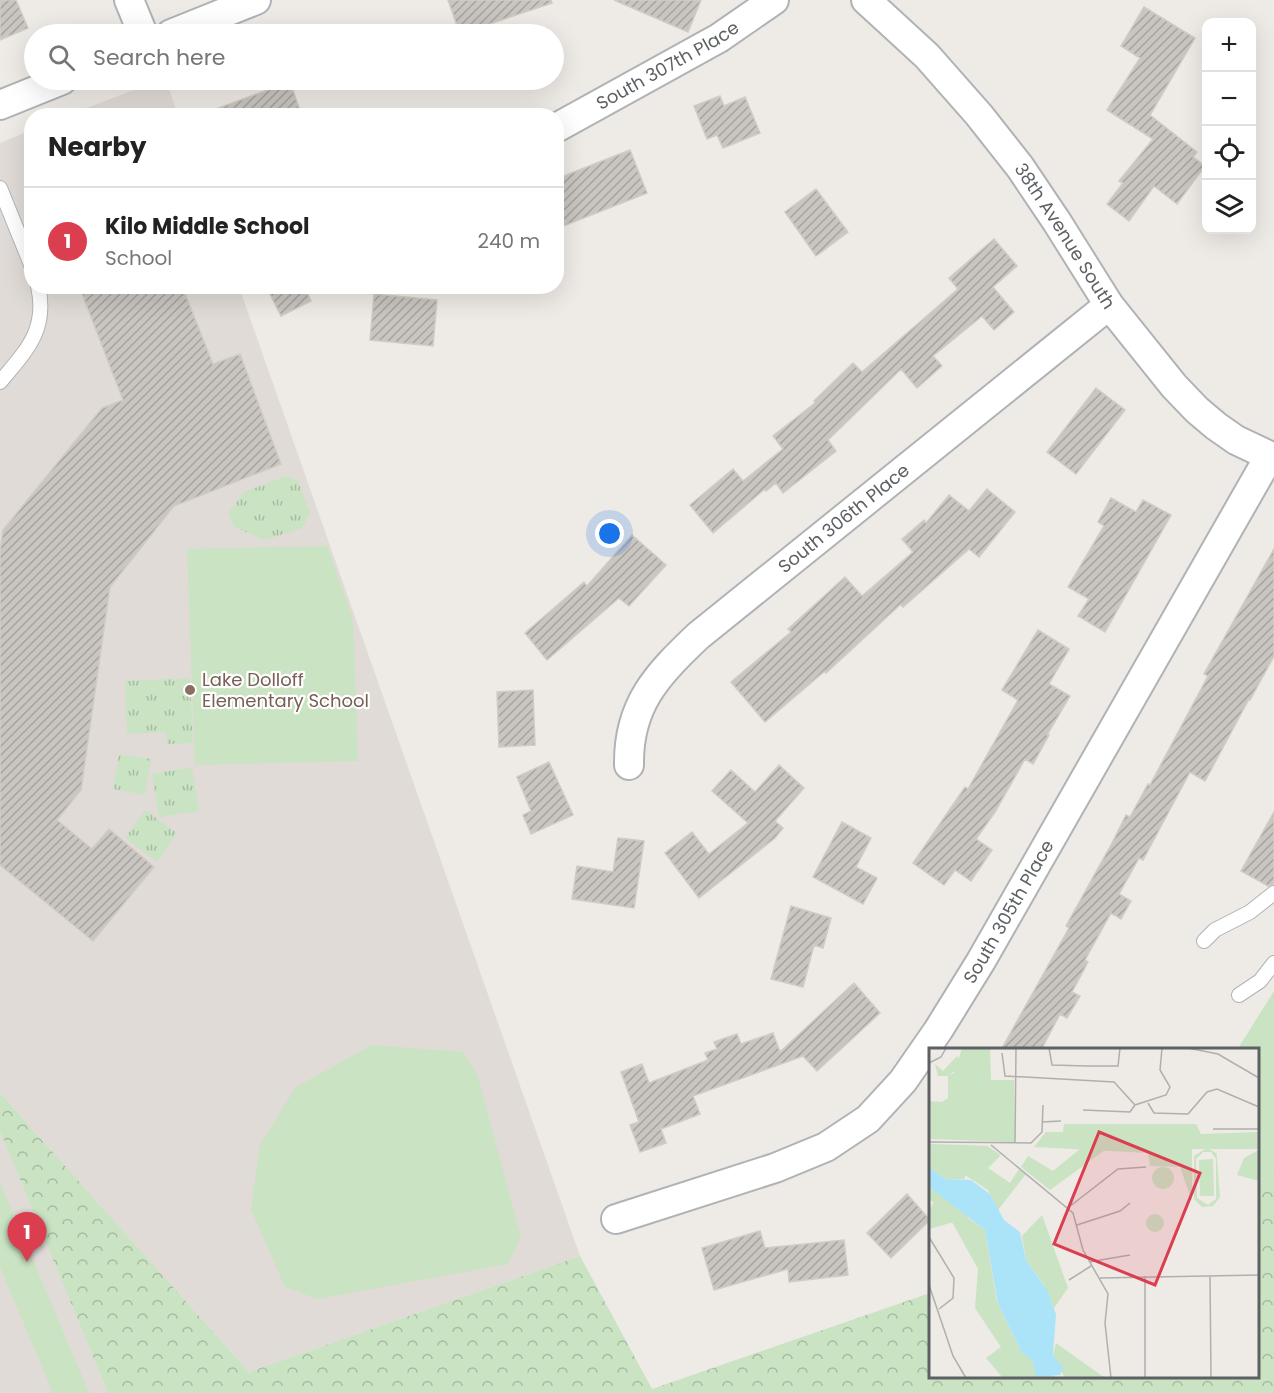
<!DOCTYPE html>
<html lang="en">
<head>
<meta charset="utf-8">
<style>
  body { margin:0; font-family:Poppins,sans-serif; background:#f6f6f6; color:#222 }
  .controls { position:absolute; right:18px; top:18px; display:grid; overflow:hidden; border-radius:12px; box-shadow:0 6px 24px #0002 }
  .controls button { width:54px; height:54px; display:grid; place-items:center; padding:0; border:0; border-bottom:2px solid #e0e0e0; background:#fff; color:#222; font:30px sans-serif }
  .you { position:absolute; left:610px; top:534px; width:21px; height:21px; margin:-15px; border:4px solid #fff; border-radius:50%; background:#1a73e8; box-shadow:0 0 0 9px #1a73e833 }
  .badge { display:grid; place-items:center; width:39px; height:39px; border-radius:50%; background:#db3e4e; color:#fff; font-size:20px; font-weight:700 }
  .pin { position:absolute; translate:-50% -50px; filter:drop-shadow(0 2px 3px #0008) }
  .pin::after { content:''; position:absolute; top:32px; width:21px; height:18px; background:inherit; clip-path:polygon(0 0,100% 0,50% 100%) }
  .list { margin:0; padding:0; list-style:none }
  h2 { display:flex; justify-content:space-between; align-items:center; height:78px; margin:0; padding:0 24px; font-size:26px }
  h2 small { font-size:20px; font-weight:400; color:#767676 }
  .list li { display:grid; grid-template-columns:39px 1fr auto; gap:18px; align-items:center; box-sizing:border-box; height:108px; padding:0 24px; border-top:2px solid #e0e0e0 }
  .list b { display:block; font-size:22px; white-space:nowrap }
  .list p { margin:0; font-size:20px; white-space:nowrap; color:#767676 }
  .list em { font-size:20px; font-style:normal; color:#767676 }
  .icon { flex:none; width:33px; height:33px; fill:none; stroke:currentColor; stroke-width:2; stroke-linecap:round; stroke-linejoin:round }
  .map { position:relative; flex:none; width:1274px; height:1393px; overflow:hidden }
  .search { position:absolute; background:#fff; box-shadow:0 6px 24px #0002; left:24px; top:24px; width:540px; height:66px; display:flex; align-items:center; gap:15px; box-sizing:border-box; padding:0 21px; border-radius:33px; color:#767676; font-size:22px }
  .panel { position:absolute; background:#fff; box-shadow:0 6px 24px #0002; left:24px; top:108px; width:540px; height:186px; border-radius:24px }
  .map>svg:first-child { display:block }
  .education { fill:#e0dbd6 }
  .green { fill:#c9e3c3 }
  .forest { fill:url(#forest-crowns) }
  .park { fill:url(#park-tufts) }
  .building { fill:url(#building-hatch); stroke:#d2cbc3; stroke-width:1.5 }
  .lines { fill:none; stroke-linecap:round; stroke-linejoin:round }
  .service-casing { stroke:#b0b3b6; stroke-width:16 }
  .minor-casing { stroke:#b0b3b6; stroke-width:32 }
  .service { stroke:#fff; stroke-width:14 }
  .minor { stroke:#fff; stroke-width:28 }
  .education-dot { fill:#8d6e63; stroke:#fff; stroke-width:2 }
  .labels { text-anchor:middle; stroke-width:4.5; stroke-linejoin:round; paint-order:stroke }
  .street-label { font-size:18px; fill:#5d6164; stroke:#fff }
  .education-label { font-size:18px; fill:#785e54; stroke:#fff; text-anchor:start }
  .inset-road { fill:none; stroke:#b0afad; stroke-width:1.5 }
  .view { fill:#db3e4e; fill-opacity:0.15; stroke:#db3e4e; stroke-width:3 }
  .inset-edge { fill:none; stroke:#5d6164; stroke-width:3 }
</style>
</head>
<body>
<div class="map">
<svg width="1274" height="1393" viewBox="0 0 1274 1393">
  <defs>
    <pattern id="forest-crowns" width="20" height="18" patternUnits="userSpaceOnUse" patternTransform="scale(1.5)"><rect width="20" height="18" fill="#c9e3c3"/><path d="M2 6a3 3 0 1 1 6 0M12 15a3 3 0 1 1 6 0" fill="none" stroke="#a6bba2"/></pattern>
    <pattern id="park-tufts" width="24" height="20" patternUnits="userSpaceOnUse" patternTransform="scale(1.5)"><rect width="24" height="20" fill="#c9e3c3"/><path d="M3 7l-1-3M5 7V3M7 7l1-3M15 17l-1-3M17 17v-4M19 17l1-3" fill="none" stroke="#a6bba2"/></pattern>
    <pattern id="building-hatch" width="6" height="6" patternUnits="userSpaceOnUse" patternTransform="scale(1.5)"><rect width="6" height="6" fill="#c9c5c1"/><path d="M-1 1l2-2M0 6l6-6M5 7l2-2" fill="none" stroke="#a6a3a0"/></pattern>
  </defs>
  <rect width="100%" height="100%" fill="#eeeae5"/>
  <path class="education" d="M 159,80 L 166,80 L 178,115 L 69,115 Z
    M 31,130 L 32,286 L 239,287 L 580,1256 L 249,1372 L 0,1093 L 0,143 Z
    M 0,1131 L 108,1393 L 0,1393 Z"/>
  <path class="green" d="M 327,546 L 353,619 L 358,761 L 195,765 L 187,549 Z
    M 1274,991 L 1274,1174 L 1258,1180 L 1258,1050 L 1237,1050 Z
    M 372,1045 L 463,1052 L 477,1074 L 521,1237 L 508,1264 L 318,1299 L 285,1287 L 251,1209 L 260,1145 L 296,1087 Z
    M 0,1182 L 89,1393 L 53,1393 L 0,1267 Z"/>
  <path class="forest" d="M 0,1093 L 249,1372 L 580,1256 L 652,1389 L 930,1293 L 930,1376 L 1258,1376 L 1258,1180 L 1274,1174 L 1274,1393 L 108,1393 L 0,1131 Z"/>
  <path class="park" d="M 286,476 L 298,481 L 310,513 L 302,528 L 265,540 L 234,527 L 228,513 L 244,492 Z
    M 190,678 L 193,743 L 167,744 L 166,732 L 127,734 L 125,681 Z
    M 119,754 L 151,759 L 145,795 L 113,789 Z
    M 192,767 L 199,811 L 159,817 L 152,774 Z
    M 145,810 L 177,833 L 157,862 L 125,838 Z"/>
  <path class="building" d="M 0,0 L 16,0 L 28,28 L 0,40 Z
    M 448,0 L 551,0 L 552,3 L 460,34 Z
    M 614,0 L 701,0 L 688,32 Z
    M 1144,7 L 1195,38 L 1150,115 L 1197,152 L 1193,157 L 1205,166 L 1177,204 L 1154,186 L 1129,221 L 1107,204 L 1123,183 L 1119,181 L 1153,139 L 1107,110 L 1140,58 L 1121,46 Z
    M 290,82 L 302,116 L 205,116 L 205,113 Z
    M 720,96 L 724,106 L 745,97 L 760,133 L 723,148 L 717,135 L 707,139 L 694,106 Z
    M 630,150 L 647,193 L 556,229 L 556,179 Z
    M 816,189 L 848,232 L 816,256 L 785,212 Z
    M 994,239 L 1017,266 L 993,287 L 1014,312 L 994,330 L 982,316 L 933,356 L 942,366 L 917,388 L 901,369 L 828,440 L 836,451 L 783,493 L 776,483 L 766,491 L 765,489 L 713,533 L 690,505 L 733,469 L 743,481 L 783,449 L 773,436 L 815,403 L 814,401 L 853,363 L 862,372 L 958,289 L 949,278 Z
    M 79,286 L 182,286 L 213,364 L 240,354 L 281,464 L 174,506 L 110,587 L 81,790 L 57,820 L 92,849 L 109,829 L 154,867 L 93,941 L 0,865 L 0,552 L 3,530 L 102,408 L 123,400 Z
    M 266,286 L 304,286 L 311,301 L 281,316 Z
    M 374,294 L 437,300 L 433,346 L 370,340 Z
    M 1096,388 L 1125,410 L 1076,474 L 1047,452 Z
    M 987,489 L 1015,512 L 979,557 L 969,549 L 903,607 L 901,604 L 826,673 L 825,671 L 765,722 L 731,682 L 791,632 L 788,629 L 845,577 L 862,596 L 913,552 L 902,539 L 924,520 L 926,523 L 949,495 L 969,511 Z
    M 1111,498 L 1136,512 L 1143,500 L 1171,515 L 1105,632 L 1078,616 L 1089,599 L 1068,587 L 1104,526 L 1098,522 Z
    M 632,535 L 666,565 L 629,606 L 619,598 L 547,660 L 525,633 L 584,582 L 587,586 Z
    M 1274,549 L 1274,656 L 1250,700 L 1249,699 L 1205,781 L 1190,772 L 1143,860 L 1139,858 L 1119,894 L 1131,901 L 1121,919 L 1111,913 L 1085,960 L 1088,962 L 1072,992 L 1080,996 L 1067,1018 L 1060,1014 L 1041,1050 L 1001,1050 L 1069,928 L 1066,926 L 1112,843 L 1126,815 L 1130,817 L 1148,784 L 1150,785 L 1208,676 L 1204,674 Z
    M 1038,630 L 1069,649 L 1049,684 L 1070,696 L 1047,735 L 1049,735 L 1033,764 L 1025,759 L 995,812 L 976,839 L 992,850 L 971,881 L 955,870 L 944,885 L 913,863 L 965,787 L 968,789 L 1018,700 L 1002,690 Z
    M 533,690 L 535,745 L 499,747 L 497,692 Z
    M 549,762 L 573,815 L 531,834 L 523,815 L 531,811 L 517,777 Z
    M 779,765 L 804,788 L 775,821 L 783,828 L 775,838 L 699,898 L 665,853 L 692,832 L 709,854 L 748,823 L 712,791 L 731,770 L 755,792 Z
    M 1274,812 L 1274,884 L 1268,886 L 1241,871 Z
    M 842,822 L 871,838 L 856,867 L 877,878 L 863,904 L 813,877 Z
    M 618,838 L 644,841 L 634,908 L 572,899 L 577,866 L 613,872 Z
    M 791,906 L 831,918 L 823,948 L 814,945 L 803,987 L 771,979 Z
    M 854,983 L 880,1013 L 817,1071 L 803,1056 L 693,1096 L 700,1114 L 661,1129 L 666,1143 L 640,1152 L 630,1125 L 639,1122 L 621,1072 L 642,1064 L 649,1083 L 708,1060 L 705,1053 L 717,1049 L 714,1042 L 737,1034 L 741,1044 L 773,1033 L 780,1052 Z
    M 907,1194 L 930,1220 L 891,1258 L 867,1233 Z
    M 760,1231 L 765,1248 L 844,1240 L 848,1275 L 789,1282 L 788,1269 L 714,1290 L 702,1248 Z"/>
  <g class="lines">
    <defs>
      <path id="service" d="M 0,188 L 32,267
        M 0,382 C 26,351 48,330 38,286
        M 1204,941 L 1215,930 L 1250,912 L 1274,893
        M 1239,995 L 1260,981 L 1274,963"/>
      <g id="minor">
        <path d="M 129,0 L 143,34"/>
        <path id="s1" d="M 866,0 L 927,56 L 979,115 L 1020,167 L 1057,222 L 1109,305 L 1174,386 L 1197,410 L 1216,426 L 1236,440 L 1274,458"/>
        <path d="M 171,34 L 256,0"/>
        <path d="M 0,105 L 62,80"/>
        <path id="s2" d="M 556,128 L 719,38 L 774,0"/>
        <path id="s3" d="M 629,765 C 628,705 657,675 698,636 L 1109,305"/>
        <path id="s4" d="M 616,1219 L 775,1168 L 826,1147 L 868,1119 L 903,1081 L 939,1029 L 981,961 L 1269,457"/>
      </g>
    </defs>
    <use href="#service" class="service-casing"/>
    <use href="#minor" class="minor-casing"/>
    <use href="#service" class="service"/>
    <use href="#minor" class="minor"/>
  </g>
  <circle class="education-dot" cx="190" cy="690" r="6"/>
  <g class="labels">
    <g class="street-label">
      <text dy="6" stroke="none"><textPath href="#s2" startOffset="128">South 307th Place</textPath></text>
      <text dy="6" stroke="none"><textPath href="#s1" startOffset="310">38th Avenue South</textPath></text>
      <text dy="6" stroke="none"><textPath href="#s3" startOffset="339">South 306th Place</textPath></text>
      <text dy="6" stroke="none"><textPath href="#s4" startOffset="524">South 305th Place</textPath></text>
    </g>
    <g class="education-label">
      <text x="202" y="686">Lake Dolloff<tspan x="202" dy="21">Elementary School</tspan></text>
    </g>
  </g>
  <g transform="translate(929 1048)">
    <rect width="330" height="330" fill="#eeeae5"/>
    <path d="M 36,97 L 58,98 L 72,107 L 59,120 L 81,135 L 90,121 L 97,126 L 69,162 L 59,142 L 36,127 ZM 287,100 L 291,149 L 284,158 L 273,159 L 265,151 L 265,108 L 278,100 L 287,105 ZM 274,104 L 282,104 L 287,111 L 287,151 L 279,157 L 268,150 L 267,111 ZM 151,101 L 176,102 L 121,142 L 92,119 L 99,108 L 124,123 ZM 330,102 L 330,133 L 308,127 L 315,110 ZM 284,111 L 285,148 L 271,148 L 270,112 ZM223 130a11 11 0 1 1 22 0a11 11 0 1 1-22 0ZM217 175a9 9 0 1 1 18 0a9 9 0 1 1-18 0ZM 113,167 L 139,240 L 125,260 L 115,237 L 97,212 L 93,188 ZM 39,170 L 56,182 L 68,254 L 90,299 L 104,313 L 108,329 L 120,325 L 128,330 L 74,330 L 57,310 L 72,299 L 46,260 L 49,221 L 22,172 Z" fill="#c9e3c3" fill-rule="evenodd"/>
    <path d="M 33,0 L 61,0 L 62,32 L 85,32 L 86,94 L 0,91 L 0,53 L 13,54 L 19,50 L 19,28 L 25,25 ZM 135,76 L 267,76 L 272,86 L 330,84 L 330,101 L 263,101 L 263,153 L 251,119 L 221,118 L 219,105 L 105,99 L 117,84 L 134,84 ZM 0,96 L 36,97 L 36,131 L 16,131 L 0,119 ZM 0,139 L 36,165 L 39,170 L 0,181 L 0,162 L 5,154 L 0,152 Z" fill="#c9e3c3"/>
    <path d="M 28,8 L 33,17 L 19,28 L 9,28 L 6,16 L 14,23 ZM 127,295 L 176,330 L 136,330 L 124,308 Z" fill="#c9e3c3"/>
    <path d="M 0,119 L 16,131 L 42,132 L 61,146 L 75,172 L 91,184 L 97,212 L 118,242 L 127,266 L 124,307 L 134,320 L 131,327 L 107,329 L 104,313 L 93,305 L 69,256 L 56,182 L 0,139 Z" fill="#abe4f8"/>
    <path class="inset-road" d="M 120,0 L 123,17 L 158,18 L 189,18 L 191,0M 259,0 L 289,6 L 330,30M 73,5 L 76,28 L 185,34 L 206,57M 0,15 L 12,9 L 17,0M 219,55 L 225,65 L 259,66 L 278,44 L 288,41 L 330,59M 154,62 L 201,64 L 206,57 L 237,47 L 241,39 L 231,22 L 233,0M 113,74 L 132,73M 284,81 L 330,81M 0,94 L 102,95 L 113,84 L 114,57M 86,95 L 87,0M 62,97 L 144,165 L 154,202 L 179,246 L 176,275 L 182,330M 140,159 L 189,121 L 217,119M 148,177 L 191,163 L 201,155M 0,189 L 25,230 L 24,250 L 10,261M 160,214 L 201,207M 216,228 L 216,330M 281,228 L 282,330M 171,230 L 330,227M 140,232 L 162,218M 0,237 L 24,308 L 37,330"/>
    <path class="view" d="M 170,84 L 271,125 L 226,237 L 125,196 Z"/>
    <rect width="330" height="330" class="inset-edge"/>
  </g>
</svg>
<div class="controls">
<button>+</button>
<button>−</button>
<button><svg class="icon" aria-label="locate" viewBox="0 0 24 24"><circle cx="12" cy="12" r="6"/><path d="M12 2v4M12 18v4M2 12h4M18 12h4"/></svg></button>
<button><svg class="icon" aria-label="layers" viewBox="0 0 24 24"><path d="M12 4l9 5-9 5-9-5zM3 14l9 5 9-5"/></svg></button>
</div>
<div class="you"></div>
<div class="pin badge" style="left:27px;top:1262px">1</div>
<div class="search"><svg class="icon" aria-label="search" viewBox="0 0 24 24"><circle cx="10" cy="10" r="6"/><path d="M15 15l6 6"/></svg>Search here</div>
<section class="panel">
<h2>Nearby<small></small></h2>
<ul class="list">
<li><span class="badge">1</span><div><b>Kilo Middle School</b><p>School</p></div><em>240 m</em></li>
</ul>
</section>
</div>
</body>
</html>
